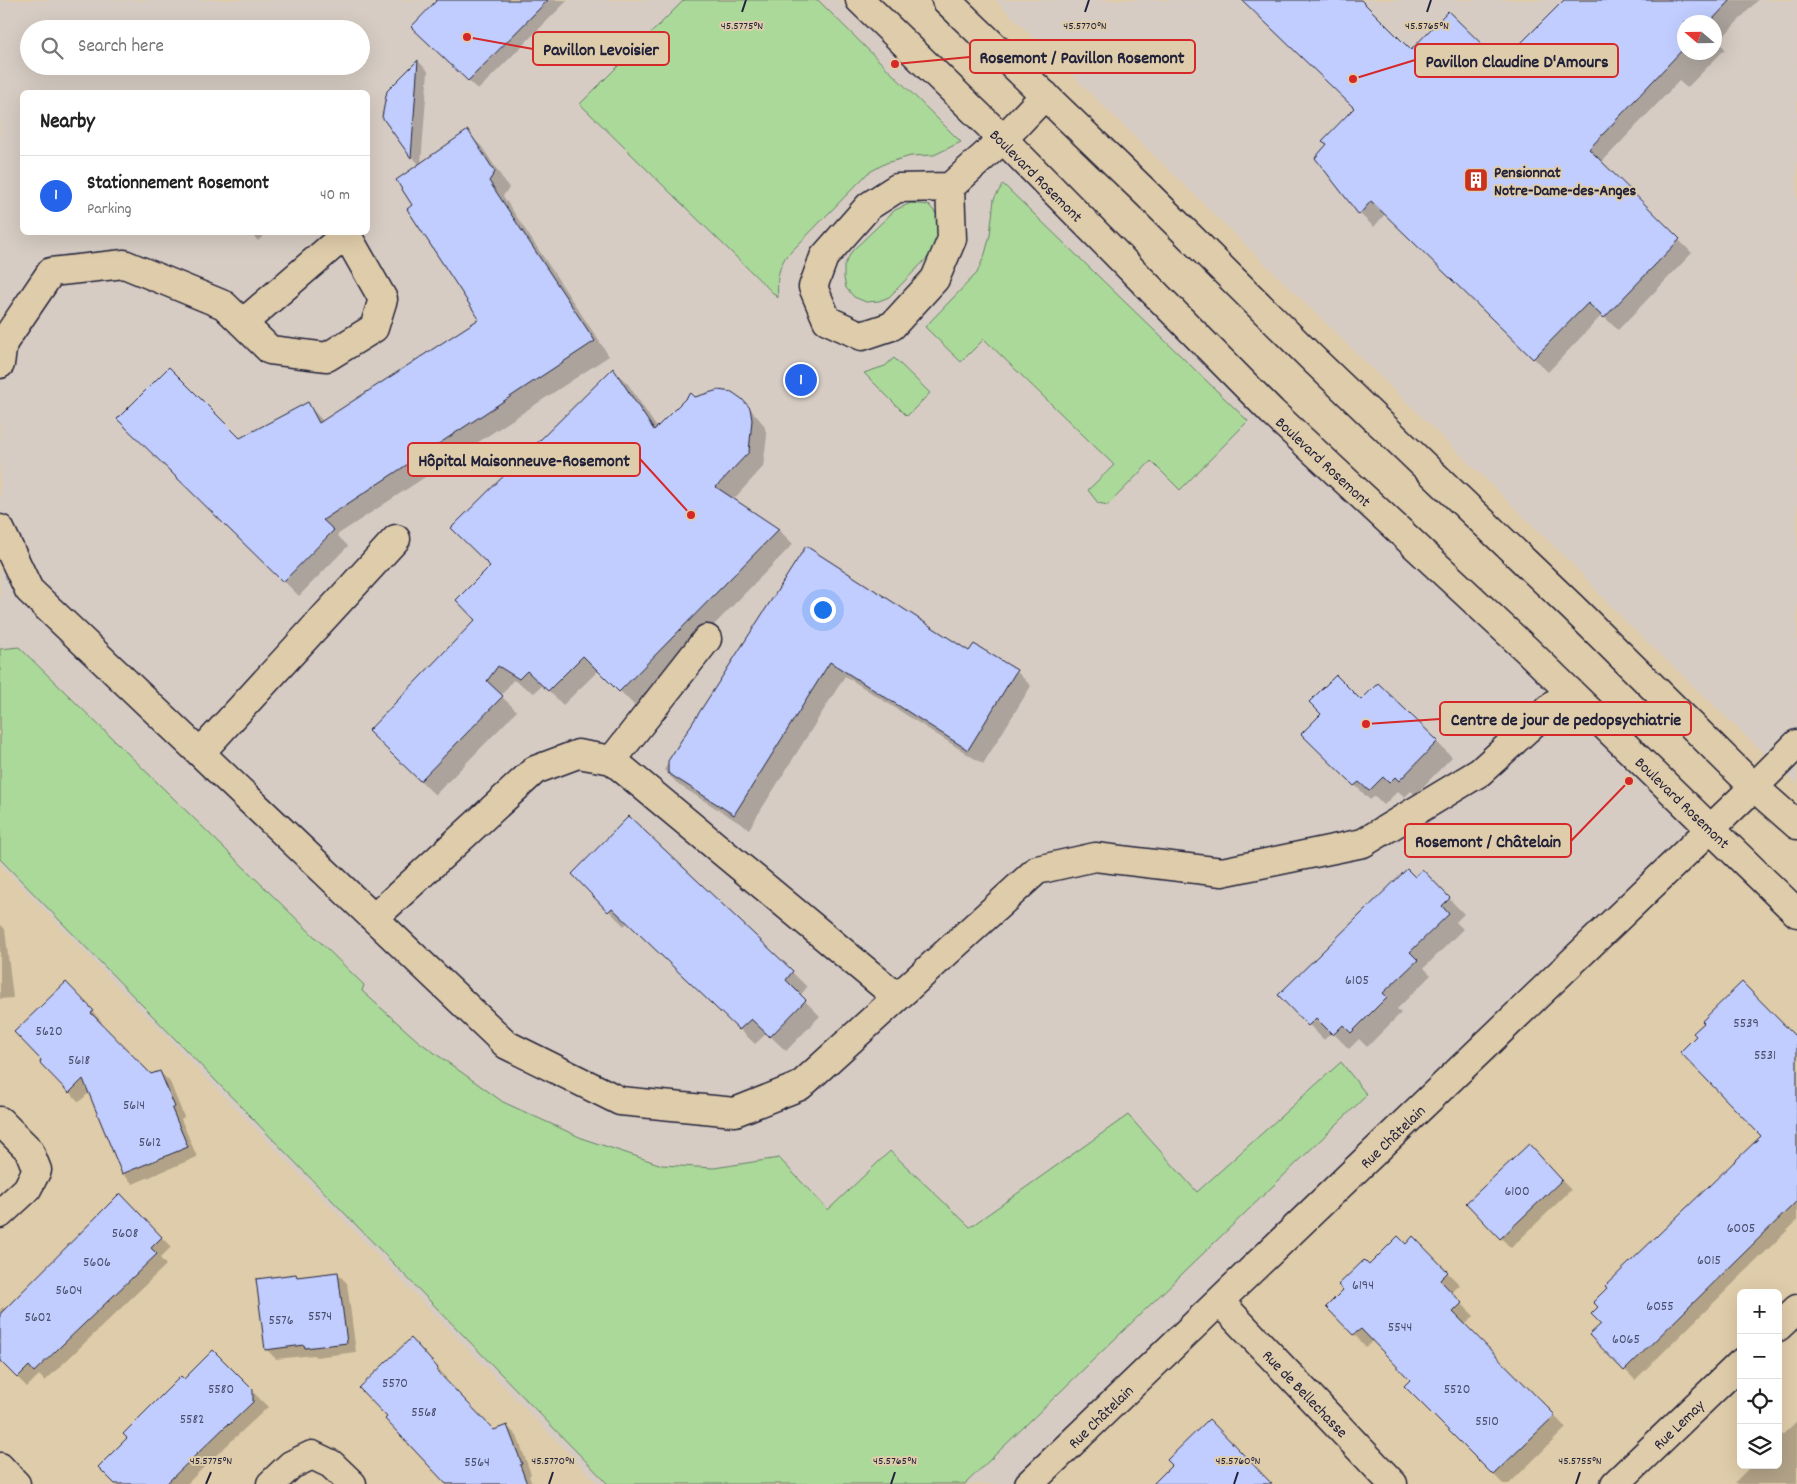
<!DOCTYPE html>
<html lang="en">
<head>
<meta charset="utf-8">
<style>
  body { margin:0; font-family:Dekko,sans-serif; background:#f2f2f2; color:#222 }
  .controls { position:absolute; right:15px; bottom:15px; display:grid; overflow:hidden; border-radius:8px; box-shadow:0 5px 20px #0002 }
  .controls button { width:45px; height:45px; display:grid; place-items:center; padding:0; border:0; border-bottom:1px solid #e0e0e0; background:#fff; color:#222; font:25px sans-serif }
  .compass { position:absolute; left:1677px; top:15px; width:45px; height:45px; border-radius:50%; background:#fff; box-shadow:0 5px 20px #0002; rotate:290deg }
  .you { position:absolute; left:822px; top:609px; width:18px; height:18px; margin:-12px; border:4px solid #fff; border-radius:50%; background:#1a73e8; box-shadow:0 0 0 8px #1a73e833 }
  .badge { display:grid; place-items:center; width:32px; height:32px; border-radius:50%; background:#2563eb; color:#fff; font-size:16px; font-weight:700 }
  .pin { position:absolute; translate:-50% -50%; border:2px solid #fff; box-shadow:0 1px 5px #0006 }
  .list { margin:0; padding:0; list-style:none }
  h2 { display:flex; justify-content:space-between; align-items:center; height:65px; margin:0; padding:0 20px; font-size:21px }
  h2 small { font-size:16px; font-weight:400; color:#767676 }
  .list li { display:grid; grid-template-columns:32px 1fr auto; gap:15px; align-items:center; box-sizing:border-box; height:80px; padding:0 20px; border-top:1px solid #e0e0e0 }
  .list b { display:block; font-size:19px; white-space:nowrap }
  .list p { margin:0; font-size:16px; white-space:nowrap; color:#767676 }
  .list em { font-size:16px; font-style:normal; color:#767676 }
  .icon { flex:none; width:28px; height:28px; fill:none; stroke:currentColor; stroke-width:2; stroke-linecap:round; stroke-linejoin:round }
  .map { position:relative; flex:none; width:1797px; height:1484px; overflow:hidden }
  .search { position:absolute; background:#fff; box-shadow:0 5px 20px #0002; left:20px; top:20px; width:350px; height:55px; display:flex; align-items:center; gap:12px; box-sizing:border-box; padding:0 18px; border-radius:28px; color:#767676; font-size:19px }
  .panel { position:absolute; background:#fff; box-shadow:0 5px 20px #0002; left:20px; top:90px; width:350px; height:145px; border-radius:8px }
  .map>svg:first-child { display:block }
  .built { fill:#d6ccc3; fill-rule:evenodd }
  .green { fill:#abd999; stroke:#667e6a }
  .shadow { fill:#0003; fill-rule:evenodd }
  .building { fill:#c0cdfe; stroke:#22223b }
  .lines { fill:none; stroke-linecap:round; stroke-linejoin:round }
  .minor-casing { stroke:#22223b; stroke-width:31 }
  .major-casing { stroke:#22223b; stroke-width:31 }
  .minor { stroke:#dfccaa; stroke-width:28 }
  .major { stroke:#dfccaa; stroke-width:28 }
  .ticks { fill:none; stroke:#22223b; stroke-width:2 }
  .labels { text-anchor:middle; stroke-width:4; stroke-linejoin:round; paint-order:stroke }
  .number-label { font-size:14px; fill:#4a4d6c }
  .poi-label { font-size:16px; font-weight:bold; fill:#22223b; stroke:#dfccaa; text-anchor:start }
  .street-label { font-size:16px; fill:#22223b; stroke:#dfccaa }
  .ticks-label { font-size:12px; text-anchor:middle; fill:#22223b; stroke:#dfccaa; stroke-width:4; stroke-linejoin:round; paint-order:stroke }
  .leader { fill:none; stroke:#d62828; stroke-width:2 }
  .callout-dot { fill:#d62828; stroke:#dfccaa; stroke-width:2 }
  .callout { fill:#dfccaa; stroke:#d62828; stroke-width:2 }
  .callout-label { font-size:18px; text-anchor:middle; font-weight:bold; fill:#22223b }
</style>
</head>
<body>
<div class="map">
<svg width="1797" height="1484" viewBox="0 0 1797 1484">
  <rect width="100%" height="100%" fill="#dfccaa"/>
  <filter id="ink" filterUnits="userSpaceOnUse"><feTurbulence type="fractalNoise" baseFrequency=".02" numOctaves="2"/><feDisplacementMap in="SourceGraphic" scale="10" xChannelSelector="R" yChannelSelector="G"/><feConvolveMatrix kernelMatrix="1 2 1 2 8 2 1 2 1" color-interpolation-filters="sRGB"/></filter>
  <g filter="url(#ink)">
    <path class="built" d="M 0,0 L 839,0 L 1710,829 L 1028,1484 L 598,1484 L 0,864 ZM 29,29 L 361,29 L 361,66 L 29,66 ZM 22,92 L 368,92 L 368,232 L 22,232 Z
      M 995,0 L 1797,0 L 1797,785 L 1618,614 L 1571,563 ZM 1684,22 L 1714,22 L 1714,52 L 1684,52 Z"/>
    <path class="green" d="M 684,0 L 818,0 L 961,142 L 934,155 L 911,156 L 886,163 L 868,173 L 785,258 C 777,271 777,283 778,298 L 580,104 Z
      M 1003,184 L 1248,421 L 1180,490 L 1151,461 L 1108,505 L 1098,503 L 1088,490 L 1114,465 L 984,339 L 961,362 L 925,327 L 977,273 L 985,254 L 990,235 L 994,199 Z
      M 911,203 L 929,205 L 938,216 L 942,227 L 932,253 L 889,297 L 879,301 L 866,302 L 854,297 L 846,288 L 844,278 L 844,266 L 852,251 L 895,210 Z
      M 894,358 L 930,393 L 907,416 L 864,373 L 885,366 Z
      M 19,647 L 364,985 L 362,991 L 418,1041 L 503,1102 L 584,1139 L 662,1165 L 714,1168 L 779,1158 L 828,1210 L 890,1151 L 970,1227 L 1128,1115 L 1197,1192 L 1341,1062 L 1367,1095 L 965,1484 L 608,1484 L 0,859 L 0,649 Z"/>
    <path class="shadow" d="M 439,0 L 568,0 L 478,90 L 413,27 Z
      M 1243,0 L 1359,0 L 1411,52 L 1501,65 L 1565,0 L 1758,0 L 1719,41 L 1725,49 L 1687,88 L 1679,81 L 1601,163 L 1692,253 L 1618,330 L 1602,315 L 1548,372 L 1385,214 L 1374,227 L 1360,214 L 1317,158 L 1328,145 L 1324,141 L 1356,108 ZM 1684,22 L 1714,22 L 1714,52 L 1684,52 Z
      M 418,61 L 428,71 L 421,164 L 467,132 L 482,147 L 509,188 L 503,196 L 609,356 L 337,535 L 348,546 L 299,596 L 119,419 L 240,440 L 307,404 L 324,422 L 481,319 L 414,206 L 420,165 L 412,157 L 384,117 L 388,91 Z
      M 250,232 L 267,232 L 258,241 Z
      M 613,370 L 628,384 L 657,428 L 695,399 L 742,399 L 764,425 L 767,436 L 763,467 L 733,500 L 779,530 L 793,544 L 635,706 L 599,670 L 563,705 L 543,685 L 534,693 L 513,680 L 501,696 L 517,711 L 435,795 L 370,731 L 477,620 L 491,566 Z
      M 806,547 L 969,653 L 1016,671 L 1031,686 L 983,764 L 845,676 L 749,829 L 679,785 L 664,770 Z
      M 1378,684 L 1452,757 L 1415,795 L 1411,791 L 1405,797 L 1398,791 L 1384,805 L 1375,796 L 1370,800 L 1303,734 L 1323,714 L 1361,702 Z
      M 573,874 L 792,972 L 807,987 L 800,996 L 820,1016 L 786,1051 L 767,1033 L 755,1044 L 628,922 L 624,926 Z
      M 1415,878 L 1437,886 L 1464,914 L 1456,922 L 1463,929 L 1424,968 L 1431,975 L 1397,1009 L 1401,1013 L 1367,1047 L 1359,1039 L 1349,1049 L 1332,1032 L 1324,1040 L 1280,995 Z
      M 0,924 L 5,929 L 13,998 L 0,999 Z
      M 76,993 L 102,1022 L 100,1024 L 150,1076 L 160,1072 L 170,1082 L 184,1117 L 181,1119 L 197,1157 L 133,1184 L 123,1174 L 90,1092 L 79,1102 L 41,1063 Z
      M 1797,1039 L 1797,1221 L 1635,1380 L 1591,1335 L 1603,1324 L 1762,1136 Z
      M 1538,1156 L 1571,1190 L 1511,1248 L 1501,1238 Z
      M 130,1205 L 171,1247 L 160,1258 L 166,1265 L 45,1381 L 39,1375 L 27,1387 L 0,1360 L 0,1310 L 3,1307 L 6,1310 Z
      M 1413,1238 L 1460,1285 L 1451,1293 L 1474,1316 L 1465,1325 L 1566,1428 L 1509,1484 L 1503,1484 L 1406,1386 L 1412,1380 L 1374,1340 L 1366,1347 L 1328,1307 L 1369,1266 L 1406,1245 Z
      M 337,1273 L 347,1283 L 356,1352 L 316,1357 L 314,1355 L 276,1359 L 266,1349 L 295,1275 L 299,1278 Z
      M 421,1350 L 447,1378 L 444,1380 L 494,1431 L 507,1426 L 517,1436 L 531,1474 L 529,1476 L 532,1484 L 451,1484 Z
      M 213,1352 L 268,1407 L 209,1462 L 187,1484 L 116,1484 L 184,1380 Z
      M 1797,1421 L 1797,1484 L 1738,1484 L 1735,1482 L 1752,1465 L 1778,1465 L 1778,1439 Z"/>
    <path class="building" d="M 437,0 L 548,0 L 468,81 L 411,27 Z
      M 1242,0 L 1361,0 L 1411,50 L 1448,11 L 1501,63 L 1564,0 L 1731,0 L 1710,22 L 1684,22 L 1684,48 L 1589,149 L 1680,239 L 1604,318 L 1588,303 L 1533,359 L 1371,201 L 1359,215 L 1315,158 L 1327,144 L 1322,141 L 1354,108 Z
      M 418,60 L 411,158 L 382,117 L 387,91 Z
      M 468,130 L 495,172 L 489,181 L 595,341 L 323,520 L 334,530 L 283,582 L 117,419 L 169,367 L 240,438 L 308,402 L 319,423 L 479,319 L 407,209 L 412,205 L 396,180 Z
      M 613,368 L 654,430 L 691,393 L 695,397 L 718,390 L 732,392 L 742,399 L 750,408 L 752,420 L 749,452 L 716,487 L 779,529 L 619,692 L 583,656 L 548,691 L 527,671 L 519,679 L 498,666 L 487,681 L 503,696 L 420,781 L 368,731 L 475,620 L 456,600 L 490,566 L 451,528 Z
      M 806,546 L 969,651 L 974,644 L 1017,670 L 968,750 L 830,662 L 734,815 L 668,773 L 668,761 Z
      M 1336,675 L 1361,700 L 1378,683 L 1438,741 L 1399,781 L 1395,777 L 1389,783 L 1383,777 L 1369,791 L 1359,782 L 1354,786 L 1301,734 L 1321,714 L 1309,702 Z
      M 629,816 L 793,971 L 786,980 L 806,1000 L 770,1037 L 751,1019 L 739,1030 L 612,908 L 608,912 L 572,874 Z
      M 1407,869 L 1415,877 L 1422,869 L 1450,898 L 1442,906 L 1449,914 L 1410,952 L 1418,960 L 1383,993 L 1387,997 L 1351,1033 L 1343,1025 L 1333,1035 L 1316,1018 L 1308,1026 L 1278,995 Z
      M 66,982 L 94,1011 L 91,1013 L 151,1074 L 160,1071 L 175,1107 L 172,1109 L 188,1147 L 122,1174 L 83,1079 L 69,1093 L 40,1063 L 41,1060 L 14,1032 Z
      M 1742,982 L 1797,1038 L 1797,1201 L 1624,1371 L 1589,1335 L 1601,1324 L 1591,1314 L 1598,1307 L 1593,1302 L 1607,1288 L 1605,1286 L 1761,1136 L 1680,1052 L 1696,1036 L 1693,1033 L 1704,1023 L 1702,1021 Z
      M 1529,1144 L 1562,1180 L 1500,1239 L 1466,1203 Z
      M 120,1193 L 162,1237 L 151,1248 L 157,1254 L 34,1372 L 29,1366 L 17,1378 L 0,1361 L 0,1314 Z
      M 1398,1236 L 1406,1244 L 1413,1236 L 1448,1272 L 1440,1280 L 1462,1303 L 1453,1312 L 1555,1415 L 1493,1475 L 1404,1386 L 1410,1380 L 1361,1329 L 1353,1335 L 1326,1307 L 1343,1290 L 1338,1285 L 1364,1260 L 1369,1265 Z
      M 338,1272 L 347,1343 L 305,1348 L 304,1345 L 265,1350 L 256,1279 L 296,1274 L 297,1277 Z
      M 411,1338 L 438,1368 L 436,1370 L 494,1430 L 507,1425 L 522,1464 L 520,1465 L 527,1484 L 446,1484 L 385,1419 L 387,1417 L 359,1388 Z
      M 213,1350 L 253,1390 L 253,1402 L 229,1425 L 228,1424 L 166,1484 L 115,1484 L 98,1467 L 127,1438 L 123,1434 L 181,1376 L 184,1379 Z
      M 1209,1419 L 1272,1484 L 1153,1484 L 1172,1465 L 1167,1460 Z"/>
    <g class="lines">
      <defs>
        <path id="minor" d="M 950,187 L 952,239 L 935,279 L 892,326 L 862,336 L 827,320 L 813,287 L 824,257 L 869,206 L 897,188 L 950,187 L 1003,139 L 1045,95
          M 243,323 L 346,234
          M 0,364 L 3,343 L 51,272 L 124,264 L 224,305 L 270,350 L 327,357 L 374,328 L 383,299 L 345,232
          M 0,529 L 29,590 L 507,1045 L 620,1101 L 735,1112 L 800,1086 L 1037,870 L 1095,857 L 1222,872 L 1363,843 L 1480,772 L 1569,691
          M 200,753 L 396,539
          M 612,760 L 707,639
          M 374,918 L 535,770 L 578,754 L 612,760 L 897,997
          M 0,1121 L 29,1150 L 37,1170 L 27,1189 L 0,1214
          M 1220,1302 L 1393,1484
          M 1778,1327 L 1797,1309
          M 0,1467 L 16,1484
          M 271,1484 L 291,1465 L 312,1455 L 331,1464 L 352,1484
          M 1029,1484 L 1754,787 L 1797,744
          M 1615,1484 L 1741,1363"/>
        <path id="major" d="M 860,0 L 1003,139 L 1272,412 L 1527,650 L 1797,913
          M 946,0 L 1145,192 L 1313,359 L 1572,607 L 1754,787 L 1797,825"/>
      </defs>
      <use href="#minor" class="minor-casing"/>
      <use href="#major" class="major-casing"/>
      <use href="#minor" class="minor"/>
      <use href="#major" class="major"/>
    </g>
  </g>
  <path class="ticks" d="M 742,12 L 746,0M 1085,12 L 1089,0M 1427,12 L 1431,0M 206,1484 L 211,1472M 549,1484 L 553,1472M 891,1484 L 895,1472M 1234,1484 L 1238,1472M 1576,1484 L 1580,1472"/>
  <defs>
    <symbol id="building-square" viewBox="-11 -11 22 22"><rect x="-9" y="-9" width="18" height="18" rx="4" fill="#c8321e" stroke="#dfccaa"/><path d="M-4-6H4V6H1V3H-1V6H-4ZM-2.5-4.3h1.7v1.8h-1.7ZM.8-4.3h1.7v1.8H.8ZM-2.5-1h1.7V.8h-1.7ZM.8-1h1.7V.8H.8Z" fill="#fff"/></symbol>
  </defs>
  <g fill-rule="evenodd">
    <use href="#building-square" x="1462" y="166" width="28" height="28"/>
  </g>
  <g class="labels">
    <g class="number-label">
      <text x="1357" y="984">6105</text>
      <text x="1746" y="1027">5539</text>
      <text x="49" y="1035">5620</text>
      <text x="1765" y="1059">5531</text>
      <text x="79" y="1064">5618</text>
      <text x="134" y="1109">5614</text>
      <text x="150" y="1146">5612</text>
      <text x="1517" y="1195">6100</text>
      <text x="1741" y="1232">6005</text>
      <text x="125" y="1237">5608</text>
      <text x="1709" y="1264">6015</text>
      <text x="97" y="1266">5606</text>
      <text x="1363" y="1289">6194</text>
      <text x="69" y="1294">5604</text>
      <text x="1660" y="1310">6055</text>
      <text x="320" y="1320">5574</text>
      <text x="38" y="1321">5602</text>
      <text x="281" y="1324">5576</text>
      <text x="1400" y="1331">5544</text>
      <text x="1626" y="1343">6065</text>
      <text x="395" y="1387">5570</text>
      <text x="221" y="1393">5580</text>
      <text x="1457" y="1393">5520</text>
      <text x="424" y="1416">5568</text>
      <text x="192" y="1423">5582</text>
      <text x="1487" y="1425">5510</text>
      <text x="477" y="1466">5564</text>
    </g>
    <g class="poi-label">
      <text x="1494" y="177">Pensionnat<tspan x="1494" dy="18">Notre-Dame-des-Anges</tspan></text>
    </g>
    <g class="street-label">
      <text transform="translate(1037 175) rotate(45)" y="6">Boulevard Rosemont</text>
      <text transform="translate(1324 461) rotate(43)" y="6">Boulevard Rosemont</text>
      <text transform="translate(1683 802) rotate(44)" y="6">Boulevard Rosemont</text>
      <text transform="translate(1392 1136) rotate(-44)" y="6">Rue Châtelain</text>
      <text transform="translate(1306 1393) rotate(46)" y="6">Rue de Bellechasse</text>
      <text transform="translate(1100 1416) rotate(-44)" y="6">Rue Châtelain</text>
      <text transform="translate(1678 1424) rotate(-44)" y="6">Rue Lemay</text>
    </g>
  </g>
  <g class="ticks-label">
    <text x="742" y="29">45.5775°N</text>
    <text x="1085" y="29">45.5770°N</text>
    <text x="1427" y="29">45.5765°N</text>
    <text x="211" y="1464">45.5775°N</text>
    <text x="553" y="1464">45.5770°N</text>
    <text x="895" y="1464">45.5765°N</text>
    <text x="1238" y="1464">45.5760°N</text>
    <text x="1580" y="1464">45.5755°N</text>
  </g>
  <path class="leader" d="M467 37L533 49M895 64L970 57M1353 79L1415 60M691 515L640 459M1366 724L1440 719M1629 781L1571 841"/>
  <g class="callout-dot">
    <circle cx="467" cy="37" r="5"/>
    <circle cx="895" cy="64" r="5"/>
    <circle cx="1353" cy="79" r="5"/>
    <circle cx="691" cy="515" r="5"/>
    <circle cx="1366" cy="724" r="5"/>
    <circle cx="1629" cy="781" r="5"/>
  </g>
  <g class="callout">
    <rect x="533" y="32" width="136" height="33" rx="5"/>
    <rect x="970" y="40" width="225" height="33" rx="5"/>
    <rect x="1415" y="44" width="203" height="33" rx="5"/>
    <rect x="408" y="443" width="232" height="33" rx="5"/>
    <rect x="1440" y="702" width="251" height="33" rx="5"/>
    <rect x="1405" y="824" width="166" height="33" rx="5"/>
  </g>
  <g class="callout-label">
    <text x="601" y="55">Pavillon Levoisier</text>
    <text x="1082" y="63">Rosemont / Pavillon Rosemont</text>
    <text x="1517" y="67">Pavillon Claudine D'Amours</text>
    <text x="524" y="466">Hôpital Maisonneuve-Rosemont</text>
    <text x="1566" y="725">Centre de jour de pedopsychiatrie</text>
    <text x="1488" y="847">Rosemont / Châtelain</text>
  </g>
</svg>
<div class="controls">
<button>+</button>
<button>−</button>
<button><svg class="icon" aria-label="locate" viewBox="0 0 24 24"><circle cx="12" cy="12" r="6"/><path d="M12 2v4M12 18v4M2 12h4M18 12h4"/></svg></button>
<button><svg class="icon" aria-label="layers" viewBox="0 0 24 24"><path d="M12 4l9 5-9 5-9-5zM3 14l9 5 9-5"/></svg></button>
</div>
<svg class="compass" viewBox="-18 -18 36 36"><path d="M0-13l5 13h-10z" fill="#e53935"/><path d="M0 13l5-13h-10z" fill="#767676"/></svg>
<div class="you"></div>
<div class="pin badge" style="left:801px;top:380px">1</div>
<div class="search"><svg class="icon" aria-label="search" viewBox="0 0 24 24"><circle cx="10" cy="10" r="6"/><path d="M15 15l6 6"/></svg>Search here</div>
<section class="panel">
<h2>Nearby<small></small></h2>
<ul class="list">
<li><span class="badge">1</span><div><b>Stationnement Rosemont</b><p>Parking</p></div><em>40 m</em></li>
</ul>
</section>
</div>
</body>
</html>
